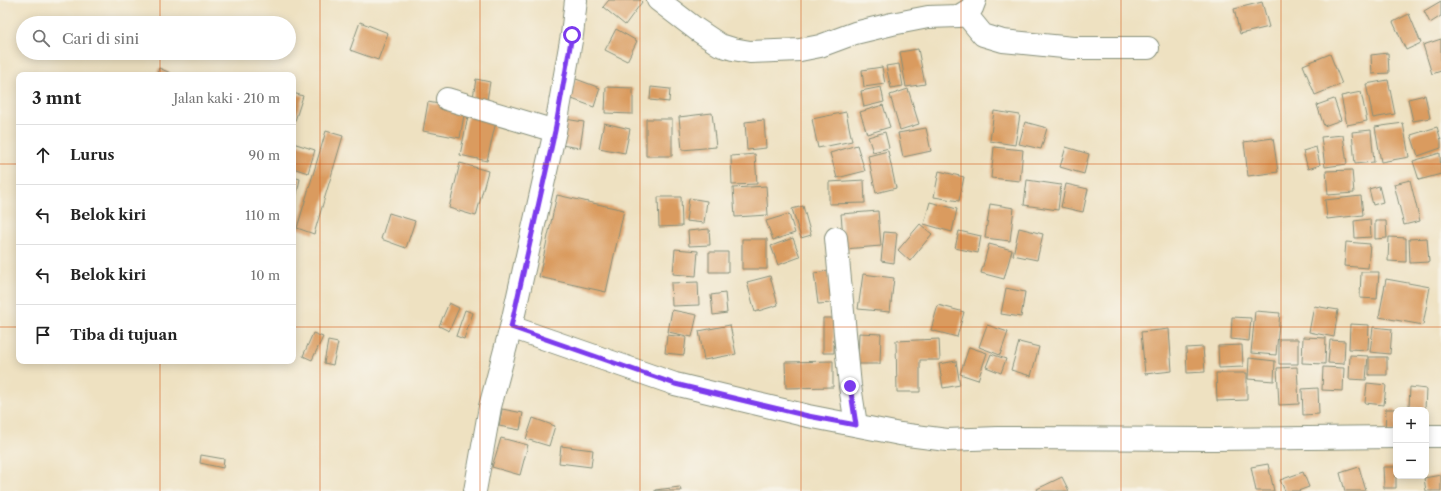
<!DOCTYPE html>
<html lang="id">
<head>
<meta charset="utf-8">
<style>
  body { margin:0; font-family:"Libre Caslon Text",serif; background:#f2f2f2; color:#222 }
  .controls { position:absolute; right:12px; bottom:12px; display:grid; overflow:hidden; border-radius:8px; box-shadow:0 2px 10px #0003 }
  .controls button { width:36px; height:36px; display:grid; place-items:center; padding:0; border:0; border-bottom:1px solid #e0e0e0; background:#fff; color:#222; font:20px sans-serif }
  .stop { position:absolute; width:12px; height:12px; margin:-9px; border:3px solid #7c3aed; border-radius:50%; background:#fff }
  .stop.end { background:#7c3aed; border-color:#fff; box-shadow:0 1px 4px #0008 }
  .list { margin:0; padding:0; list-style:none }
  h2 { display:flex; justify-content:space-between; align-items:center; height:52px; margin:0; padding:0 16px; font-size:17px }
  h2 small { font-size:13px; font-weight:400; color:#767676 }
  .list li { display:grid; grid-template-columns:26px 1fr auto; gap:12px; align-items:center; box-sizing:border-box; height:60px; padding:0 16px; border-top:1px solid #e0e0e0 }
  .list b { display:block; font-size:15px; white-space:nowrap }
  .list em { font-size:13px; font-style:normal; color:#767676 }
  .icon { flex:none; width:22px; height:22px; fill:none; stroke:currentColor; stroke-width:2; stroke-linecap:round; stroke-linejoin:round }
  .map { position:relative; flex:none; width:1441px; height:491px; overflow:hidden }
  .search { position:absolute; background:#fff; box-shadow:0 2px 10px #0003; left:16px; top:16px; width:280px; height:44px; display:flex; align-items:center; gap:10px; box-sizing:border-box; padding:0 14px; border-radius:22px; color:#767676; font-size:15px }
  .panel { position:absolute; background:#fff; box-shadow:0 2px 10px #0003; left:16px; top:72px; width:280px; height:292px; border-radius:8px }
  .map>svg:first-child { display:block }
  .building { fill:#da9b5f }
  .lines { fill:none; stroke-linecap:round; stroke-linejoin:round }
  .street-casing { stroke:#868f7a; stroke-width:24 }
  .secondary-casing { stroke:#868f7a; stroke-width:24 }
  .street { stroke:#fff; stroke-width:22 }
  .secondary { stroke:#fff; stroke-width:22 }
  .route { stroke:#7c3aed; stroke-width:5 }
  .grid { fill:none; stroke:#d45610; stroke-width:1; stroke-opacity:0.55 }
</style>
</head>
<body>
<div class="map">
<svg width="1441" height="491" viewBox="0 0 1441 491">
  <rect width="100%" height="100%" fill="#f7f3e8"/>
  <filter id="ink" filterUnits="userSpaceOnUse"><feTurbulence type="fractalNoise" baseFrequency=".025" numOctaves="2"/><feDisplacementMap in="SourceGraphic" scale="8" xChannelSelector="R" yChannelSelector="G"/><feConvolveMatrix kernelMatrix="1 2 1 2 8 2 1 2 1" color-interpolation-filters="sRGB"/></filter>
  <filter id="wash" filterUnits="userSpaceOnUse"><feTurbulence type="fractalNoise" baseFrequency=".012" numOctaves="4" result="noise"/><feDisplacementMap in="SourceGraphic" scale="16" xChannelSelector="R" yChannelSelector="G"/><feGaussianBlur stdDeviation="0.9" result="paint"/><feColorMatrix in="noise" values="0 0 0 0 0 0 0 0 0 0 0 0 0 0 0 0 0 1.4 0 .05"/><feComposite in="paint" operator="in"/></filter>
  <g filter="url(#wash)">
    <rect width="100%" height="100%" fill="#eee1c1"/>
    <g id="blocks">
      <path class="building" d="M 609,0 L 640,0 L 642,2 L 625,25 L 603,7 Z
        M 1441,1 L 1441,16 L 1430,23 L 1424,11 Z
        M 1262,2 L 1269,27 L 1240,34 L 1234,9 Z
        M 1409,14 L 1421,43 L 1406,50 L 1393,22 Z
        M 360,22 L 388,33 L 378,60 L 350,50 Z
        M 616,29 L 637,41 L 627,61 L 605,50 Z
        M 1441,39 L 1441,71 L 1432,74 L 1423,45 Z
        M 918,49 L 925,84 L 906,87 L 900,52 Z
        M 1388,53 L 1389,73 L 1372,74 L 1371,55 Z
        M 1330,54 L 1342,84 L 1315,95 L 1303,65 Z
        M 899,64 L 903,86 L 891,88 L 886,66 Z
        M 882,67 L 885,84 L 864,87 L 862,70 Z
        M 159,68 L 175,75 L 156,75 Z
        M 476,79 L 490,82 L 486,106 L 472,104 Z
        M 576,79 L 600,88 L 594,107 L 569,98 Z
        M 1388,80 L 1395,114 L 1373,118 L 1366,84 Z
        M 606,87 L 633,88 L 633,114 L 605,113 Z
        M 651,87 L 670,89 L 669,102 L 650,100 Z
        M 881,87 L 884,102 L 864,107 L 861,91 Z
        M 908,89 L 919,124 L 900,130 L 890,95 Z
        M 1361,92 L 1367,121 L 1347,125 L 1341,96 Z
        M 293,93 L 303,96 L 294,124 L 293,123 Z
        M 1425,95 L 1430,118 L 1413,121 L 1408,99 Z
        M 1334,99 L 1341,120 L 1324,126 L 1317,105 Z
        M 428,102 L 465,109 L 460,138 L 423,131 Z
        M 883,105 L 890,127 L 867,134 L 860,112 Z
        M 469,111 L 497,117 L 487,161 L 460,155 Z
        M 994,111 L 1020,115 L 1015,145 L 990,141 Z
        M 846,112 L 852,141 L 818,148 L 812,119 Z
        M 712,113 L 716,147 L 682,150 L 679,117 Z
        M 565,119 L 584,122 L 580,148 L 561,145 Z
        M 646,119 L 672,119 L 672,156 L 646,156 Z
        M 764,120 L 766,148 L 747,150 L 745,122 Z
        M 1025,122 L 1047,128 L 1041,149 L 1019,144 Z
        M 604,123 L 630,129 L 625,153 L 599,148 Z
        M 1403,123 L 1409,157 L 1381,162 L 1375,127 Z
        M 1437,127 L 1441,140 L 1441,148 L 1418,156 L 1411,135 Z
        M 926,128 L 931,151 L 903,157 L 898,133 Z
        M 1371,130 L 1374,162 L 1355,164 L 1352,132 Z
        M 326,131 L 343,136 L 314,234 L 297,228 Z
        M 885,132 L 889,148 L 873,152 L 868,137 Z
        M 1343,135 L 1347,164 L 1325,167 L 1321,137 Z
        M 1273,138 L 1278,172 L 1248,176 L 1244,142 Z
        M 293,143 L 315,150 L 308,173 L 293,168 Z
        M 857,145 L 865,171 L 837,178 L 830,153 Z
        M 994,147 L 1023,150 L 1020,181 L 991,178 Z
        M 1066,147 L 1089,154 L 1084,174 L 1060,167 Z
        M 1316,147 L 1320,165 L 1308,169 L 1303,151 Z
        M 888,151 L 896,188 L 876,193 L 868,156 Z
        M 1440,153 L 1441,174 L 1419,180 L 1413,161 Z
        M 755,154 L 757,184 L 732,185 L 731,156 Z
        M 460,163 L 488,171 L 476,216 L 449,208 Z
        M 1352,170 L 1354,193 L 1328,195 L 1326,171 Z
        M 939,171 L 964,177 L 959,201 L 934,197 Z
        M 293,177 L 300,179 L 294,208 L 293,207 Z
        M 864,180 L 865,203 L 829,204 L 829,182 Z
        M 1027,180 L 1061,185 L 1058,210 L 1024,205 Z
        M 1410,180 L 1420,221 L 1404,225 L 1394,184 Z
        M 1066,184 L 1088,189 L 1083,212 L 1061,207 Z
        M 766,186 L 768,215 L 735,217 L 733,188 Z
        M 1379,186 L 1383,202 L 1373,205 L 1369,189 Z
        M 557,195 L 624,210 L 606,292 L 539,277 Z
        M 1361,196 L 1363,215 L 1327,219 L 1325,200 Z
        M 658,197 L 681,197 L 682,226 L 659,227 Z
        M 689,198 L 707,201 L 704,223 L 686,221 Z
        M 930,202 L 957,209 L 952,232 L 924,224 Z
        M 990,204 L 1014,208 L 1010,241 L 985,238 Z
        M 803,206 L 811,235 L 801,238 L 792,209 Z
        M 878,211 L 881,246 L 844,249 L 841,214 Z
        M 389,213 L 415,221 L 406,248 L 381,239 Z
        M 789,214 L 795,233 L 773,240 L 766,221 Z
        M 1370,219 L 1371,237 L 1355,238 L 1354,221 Z
        M 1375,221 L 1386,221 L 1387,238 L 1375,239 Z
        M 920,224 L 932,234 L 910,261 L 898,250 Z
        M 1019,228 L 1043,234 L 1037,260 L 1013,255 Z
        M 709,229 L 710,245 L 689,246 L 688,231 Z
        M 959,231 L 981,236 L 978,253 L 955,248 Z
        M 884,232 L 897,233 L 894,263 L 881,261 Z
        M 1389,237 L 1406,238 L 1406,262 L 1388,261 Z
        M 793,238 L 800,257 L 778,265 L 771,246 Z
        M 1427,238 L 1429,262 L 1410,263 L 1409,239 Z
        M 742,239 L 767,239 L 767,269 L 742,269 Z
        M 1346,242 L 1370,244 L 1368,268 L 1344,266 Z
        M 989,244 L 1012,250 L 1004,279 L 981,273 Z
        M 675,249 L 698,251 L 696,276 L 673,274 Z
        M 709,252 L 728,252 L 728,272 L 709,272 Z
        M 828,271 L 832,303 L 818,304 L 814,273 Z
        M 1361,272 L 1379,272 L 1377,299 L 1360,298 Z
        M 863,274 L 894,278 L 890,312 L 858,309 Z
        M 770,276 L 778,305 L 755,312 L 747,282 Z
        M 1386,279 L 1430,287 L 1423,325 L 1379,317 Z
        M 698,282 L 699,305 L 672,306 L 671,283 Z
        M 1006,288 L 1025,292 L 1021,317 L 1001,314 Z
        M 725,293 L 727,313 L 713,315 L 711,295 Z
        M 449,303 L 459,308 L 449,331 L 439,326 Z
        M 938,305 L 964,312 L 957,337 L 931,330 Z
        M 1314,306 L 1338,310 L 1334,337 L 1309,332 Z
        M 465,310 L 473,313 L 464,339 L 456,336 Z
        M 672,310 L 697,315 L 692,337 L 668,332 Z
        M 1255,311 L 1280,313 L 1276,355 L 1251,353 Z
        M 1232,317 L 1251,318 L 1249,341 L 1231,339 Z
        M 823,318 L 834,318 L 834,353 L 823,353 Z
        M 1350,324 L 1369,325 L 1368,350 L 1349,349 Z
        M 730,325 L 736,354 L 704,360 L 699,331 Z
        M 987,325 L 1008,332 L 1000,355 L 979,347 Z
        M 1373,327 L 1392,329 L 1390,354 L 1370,352 Z
        M 1169,329 L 1172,371 L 1145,374 L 1141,332 Z
        M 313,333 L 323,337 L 312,360 L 303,356 Z
        M 859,333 L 881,334 L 880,364 L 858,364 Z
        M 667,335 L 686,337 L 684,355 L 665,353 Z
        M 1303,337 L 1326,338 L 1325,364 L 1302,363 Z
        M 939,339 L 940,360 L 920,360 L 920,392 L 897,392 L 896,341 Z
        M 1279,339 L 1298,339 L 1298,364 L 1279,364 Z
        M 1330,340 L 1345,341 L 1344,364 L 1328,363 Z
        M 328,341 L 338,343 L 333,365 L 324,363 Z
        M 1019,342 L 1039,347 L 1031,376 L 1011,370 Z
        M 1242,345 L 1243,367 L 1219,368 L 1218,346 Z
        M 969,347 L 987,353 L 978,380 L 960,374 Z
        M 1203,347 L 1205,372 L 1187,373 L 1186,348 Z
        M 991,354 L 1006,359 L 1001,373 L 986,367 Z
        M 1350,355 L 1368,356 L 1366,380 L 1349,379 Z
        M 1369,357 L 1387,357 L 1387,375 L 1369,375 Z
        M 1249,358 L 1275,361 L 1274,381 L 1248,379 Z
        M 833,361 L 833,387 L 786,388 L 785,362 Z
        M 956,361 L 960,385 L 943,388 L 939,364 Z
        M 1297,367 L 1299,404 L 1279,405 L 1277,368 Z
        M 1323,367 L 1344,368 L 1343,391 L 1322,390 Z
        M 1216,373 L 1247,373 L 1247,400 L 1217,401 Z
        M 1367,383 L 1386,385 L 1384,405 L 1365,403 Z
        M 1410,387 L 1426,389 L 1425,409 L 1409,407 Z
        M 1318,388 L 1319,414 L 1303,415 L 1302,389 Z
        M 502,409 L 523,413 L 520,430 L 499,426 Z
        M 1386,409 L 1396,409 L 1396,432 L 1385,431 Z
        M 533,418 L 555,426 L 549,446 L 526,439 Z
        M 501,438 L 528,445 L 520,475 L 492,467 Z
        M 561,446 L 593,450 L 591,467 L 559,463 Z
        M 201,455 L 224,459 L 223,468 L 200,463 Z
        M 1268,464 L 1274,491 L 1256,491 L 1251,467 Z
        M 1359,467 L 1366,491 L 1345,491 L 1340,473 Z
        M 1383,467 L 1396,467 L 1396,488 L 1384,488 Z
        M 1303,472 L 1309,487 L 1298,491 L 1285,491 L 1280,480 Z
        M 1441,475 L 1441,491 L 1426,491 L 1424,478 Z
        M 1062,477 L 1069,491 L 1038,491 L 1037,489 Z
        M 680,487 L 681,491 L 655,491 L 655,490 Z"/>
    </g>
  </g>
  <g filter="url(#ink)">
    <use href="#blocks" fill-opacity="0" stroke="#868f7a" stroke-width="1"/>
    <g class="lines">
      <defs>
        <path id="street" d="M 658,0 L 696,29 L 720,45 L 733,49 L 750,52 L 800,50 L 820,46 L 855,33 L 892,24 L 928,17 L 959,16 L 972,8 L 975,0
          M 965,13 L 983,35 L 1003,41 L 1073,48 L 1148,48
          M 447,99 L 555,131
          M 836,238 L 850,386 L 856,425"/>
        <path id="secondary" d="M 511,327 L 675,384 L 808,416 L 900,434 L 947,440 L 998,438 L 1214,439 L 1396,437
          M 1426,436 L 1441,436
          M 475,491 L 490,407 L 511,327 L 555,131 L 572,35 L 576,0"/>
      </defs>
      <use href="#street" class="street-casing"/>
      <use href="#secondary" class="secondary-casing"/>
      <use href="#street" class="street"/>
      <use href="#secondary" class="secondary"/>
    </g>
  </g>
  <g class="lines" filter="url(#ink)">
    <path class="route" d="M 572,35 L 555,131 L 511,327 L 675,384 L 808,416 L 856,425 L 850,386"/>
  </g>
  <path class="grid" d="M 160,0 L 160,23M 320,0 L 320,491M 480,0 L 480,491M 640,0 L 640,491M 801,0 L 801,491M 961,0 L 961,491M 1121,0 L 1121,491M 1281,0 L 1281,491M 160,53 L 160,75M 0,164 L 19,164M 293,164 L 1441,164M 0,327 L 19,327M 293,327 L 1441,327M 160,361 L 160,491"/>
</svg>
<div class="controls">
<button>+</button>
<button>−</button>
</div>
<div class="stop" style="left:572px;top:35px"></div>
<div class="stop end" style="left:850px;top:386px"></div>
<div class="search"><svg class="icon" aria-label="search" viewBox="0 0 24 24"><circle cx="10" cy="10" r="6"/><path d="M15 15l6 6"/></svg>Cari di sini</div>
<section class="panel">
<h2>3 mnt<small>Jalan kaki · 210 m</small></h2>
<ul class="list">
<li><svg class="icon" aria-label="ahead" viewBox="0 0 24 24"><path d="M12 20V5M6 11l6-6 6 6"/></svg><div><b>Lurus</b></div><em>90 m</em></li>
<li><svg class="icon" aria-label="left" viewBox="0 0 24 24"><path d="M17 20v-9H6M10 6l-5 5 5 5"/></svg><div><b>Belok kiri</b></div><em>110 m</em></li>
<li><svg class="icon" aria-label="left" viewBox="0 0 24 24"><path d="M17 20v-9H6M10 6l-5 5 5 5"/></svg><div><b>Belok kiri</b></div><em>10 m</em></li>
<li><svg class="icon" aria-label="arrive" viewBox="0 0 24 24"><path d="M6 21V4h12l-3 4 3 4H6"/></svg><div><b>Tiba di tujuan</b></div></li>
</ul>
</section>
</div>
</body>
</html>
